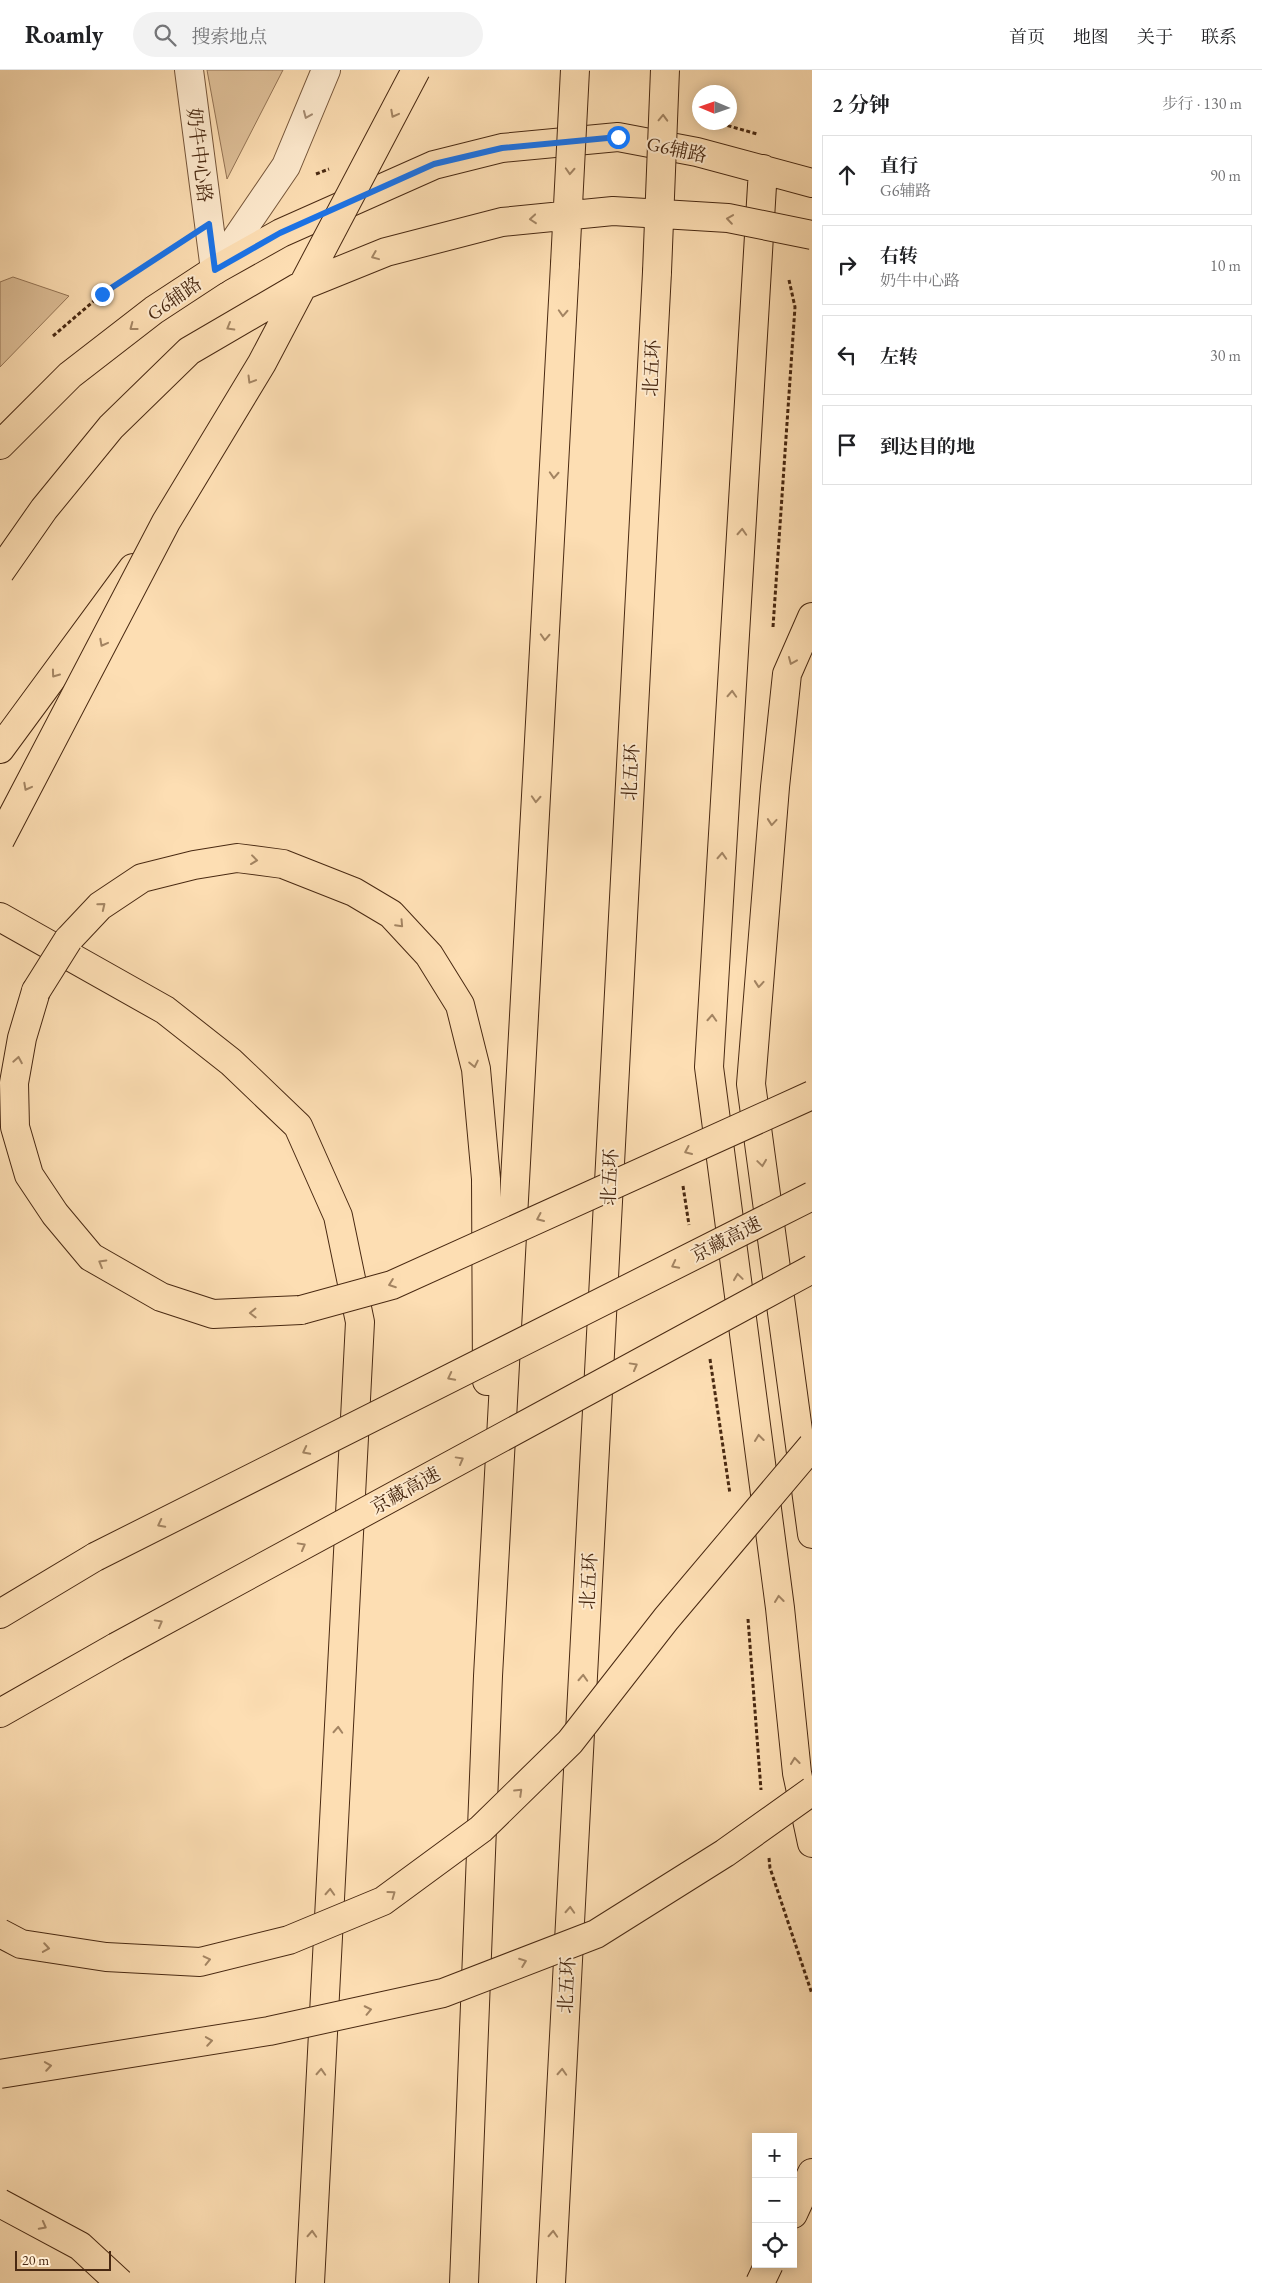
<!DOCTYPE html>
<html lang="zh">
<head>
<meta charset="utf-8">
<style>
  body { margin:0; font-family:"EB Garamond","Noto Serif SC",serif; background:#f2f2f2; color:#202124 }
  .controls { position:absolute; right:15px; bottom:15px; display:grid; overflow:hidden; border-radius:0px; box-shadow:0 2px 12px #0003 }
  .controls button { width:45px; height:45px; display:grid; place-items:center; padding:0; border:0; border-bottom:1px solid #e0e0e0; background:#fff; color:#202124; font:25px sans-serif }
  .compass { position:absolute; left:692px; top:15px; width:45px; height:45px; border-radius:50%; background:#fff; box-shadow:0 2px 12px #0003; rotate:272deg }
  .scale { position:absolute; left:15px; bottom:12px; width:96px; box-sizing:border-box; padding-left:5px; border:2px solid #492912; border-top:0; font-size:14px; line-height:18px; white-space:nowrap; color:#492912; -webkit-text-stroke:4px #feeace; paint-order:stroke }
  .stop { position:absolute; width:15px; height:15px; margin:-11px; border:4px solid #1a73e8; border-radius:50%; background:#fff }
  .stop.end { background:#1a73e8; border-color:#fff; box-shadow:0 1px 5px #0008 }
  .list { margin:0; padding:0; list-style:none }
  h2 { display:flex; justify-content:space-between; align-items:center; height:65px; margin:0; padding:0 20px; font-size:21px }
  h2 small { font-size:16px; font-weight:400; color:#757577 }
  .list li { display:grid; grid-template-columns:32px 1fr auto; gap:15px; align-items:center; box-sizing:border-box; height:80px; margin:0 10px 10px; padding:0 10px; border:1px solid #e0e0e0; border-radius:0px }
  .list b { display:block; font-size:19px; white-space:nowrap }
  .list p { margin:0; font-size:16px; white-space:nowrap; color:#757577 }
  .list em { font-size:16px; font-style:normal; color:#757577 }
  .icon { flex:none; width:28px; height:28px; fill:none; stroke:currentColor; stroke-width:2; stroke-linecap:round; stroke-linejoin:round }
  .map { position:relative; flex:none; width:812px; height:2213px; overflow:hidden }
  header { display:flex; align-items:center; gap:30px; box-sizing:border-box; height:70px; padding:0 25px; background:#fff; border-bottom:1px solid #e0e0e0 }
  header strong { font-size:24px }
  nav { display:flex; gap:28px; margin-inline-start:auto; font-size:18px }
  .search { width:350px; height:45px; background:#f2f2f2; display:flex; align-items:center; gap:12px; box-sizing:border-box; padding:0 18px; border-radius:28px; color:#757577; font-size:19px }
  main { display:flex }
  aside { flex:1; background:#fff }
  .map>svg:first-child { display:block }
  .green { fill:#debf98; stroke:#947455 }
  .lines { fill:none; stroke-linecap:round; stroke-linejoin:round }
  .minor-casing { stroke:#76563a; stroke-width:30 }
  .major-casing { stroke:#492912; stroke-width:30 }
  .highway-casing { stroke:#492912; stroke-width:30 }
  .path { stroke:#492912; stroke-width:3; stroke-dasharray:4 2.5; stroke-linecap:butt }
  .minor { stroke:#feeace; stroke-width:28 }
  .major { stroke:#fddeb3; stroke-width:28 }
  .highway { stroke:#fddeb3; stroke-width:28 }
  .highway-bridge-casing { stroke:#492912; stroke-width:30; stroke-linecap:butt }
  .highway-bridge { stroke:#fddeb3; stroke-width:28 }
  .oneway { stroke:#a38462 }
  .oneway2 { stroke:#a48a70 }
  .route { stroke:#1a73e8; stroke-width:6 }
  .labels { text-anchor:middle; stroke-width:4; stroke-linejoin:round; paint-order:stroke }
  .street-label { font-size:19px; fill:#492912; stroke:#feeace }
</style>
</head>
<body>
<header>
<strong>Roamly</strong>
<div class="search"><svg class="icon" aria-label="search" viewBox="0 0 24 24"><circle cx="10" cy="10" r="6"/><path d="M15 15l6 6"/></svg>搜索地点</div>
<nav><a>首页</a><a>地图</a><a>关于</a><a>联系</a></nav>
</header>
<main>
<div class="map">
<svg width="812" height="2213" viewBox="0 0 812 2213">
  <rect width="100%" height="100%" fill="#fddeb3"/>
  <filter id="stains"><feTurbulence type="fractalNoise" baseFrequency=".004" numOctaves="4"/><feColorMatrix values="0 0 0 0 .2 0 0 0 0 .09 0 0 0 0 .02 0 0 0 .5 -.17"/></filter>
  <radialGradient id="worn" r=".72"><stop offset=".6" stop-color="#630" stop-opacity="0"/><stop offset="1" stop-color="#630" stop-opacity=".3"/></radialGradient>
  <path class="green" d="M 207,0 L 283,0 L 227,109 Z
    M 13,207 L 69,226 L 0,297 L 0,212 Z"/>
  <g class="lines">
    <defs>
      <path id="minor" d="M 189,0 L 215,200
        M 215,200 L 286,96 L 326,0"/>
      <path id="major" d="M 763,99 L 709,997 L 780,1538 L 797,1703 L 812,1773
        M 0,375 L 70,305 L 154,240 L 215,200 L 281,163 L 434,95 L 502,78 L 618,67 L 697,82 L 812,113
        M 812,547 L 787,604 L 775,717 L 751,1014 L 812,1464
        M 0,847 L 165,940 L 231,992 L 298,1056 L 338,1146 L 360,1252 L 310,2213"/>
      <path id="highway" d="M 0,679 L 133,498
        M 68,870 L 100,836 L 142,808 L 194,795 L 237,788 L 283,794 L 354,822 L 391,844 L 429,885 L 460,935 L 476,999 L 486,1109 L 487,1311
        M 36,921 L 22,968 L 14,1013 L 15,1057 L 29,1105 L 55,1144 L 91,1187 L 161,1227 L 213,1244 L 301,1240
        M 0,1544 L 95,1487
        M 0,1643 L 116,1577
        M 793,2144 L 812,2103
        M 464,2213 L 488,1606 L 565,194
        M 551,2213 L 657,202"/>
    </defs>
    <use href="#minor" class="minor-casing"/>
    <use href="#major" class="major-casing"/>
    <use href="#highway" class="highway-casing"/>
    <path class="path" d="M 715,52 L 757,64
      M 316,104 L 329,99
      M 53,266 L 102,224 L 182,172
      M 773,557 L 795,237 L 789,210
      M 683,1116 L 689,1155
      M 710,1289 L 730,1424
      M 748,1549 L 761,1720
      M 769,1788 L 770,1798 L 812,1924"/>
    <use href="#minor" class="minor"/>
    <use href="#major" class="major"/>
    <use href="#highway" class="highway"/>
    <defs>
      <path id="highway-bridge" d="M 565,194 L 575,0
        M 657,202 L 665,0
        M 0,502 L 44,439 L 111,357 L 189,281 L 297,218 L 386,182 L 502,152 L 613,141 L 728,148 L 812,165
        M 0,770 L 166,452 L 262,293 L 416,0
        M 36,921 L 68,870
        M 301,1240 L 392,1215 L 812,1025
        M 95,1487 L 812,1126
        M 116,1577 L 812,1199
        M 0,1863 L 21,1874 L 106,1887 L 200,1892 L 289,1870 L 383,1831 L 481,1759 L 570,1672 L 666,1549 L 812,1376
        M 0,2004 L 269,1961 L 443,1923 L 596,1864 L 725,1783 L 812,1721
        M 0,2133 L 80,2176 L 120,2213
        M 760,2213 L 769,2194"/>
    </defs>
    <use href="#highway-bridge" class="highway-bridge-casing"/>
    <use href="#highway-bridge" class="highway-bridge"/>
  </g>
  <defs><path id="oneway-chevron" d="M-2-3.5L2.5 0L-2 3.5" fill="none" stroke-width="1.6" stroke-linecap="round" stroke-linejoin="round" transform="scale(1.25)"/></defs>
  <g class="oneway">
    <use href="#oneway-chevron" transform="translate(394 44) rotate(118)"/>
    <use href="#oneway-chevron" transform="translate(663 48) rotate(-88)"/>
    <use href="#oneway-chevron" transform="translate(570 101) rotate(93)"/>
    <use href="#oneway-chevron" transform="translate(533 149) rotate(175)"/>
    <use href="#oneway-chevron" transform="translate(730 149) rotate(-172)"/>
    <use href="#oneway-chevron" transform="translate(375 186) rotate(158)"/>
    <use href="#oneway-chevron" transform="translate(563 243) rotate(93)"/>
    <use href="#oneway-chevron" transform="translate(133 257) rotate(143)"/>
    <use href="#oneway-chevron" transform="translate(230 257) rotate(150)"/>
    <use href="#oneway-chevron" transform="translate(251 310) rotate(121)"/>
    <use href="#oneway-chevron" transform="translate(554 405) rotate(93)"/>
    <use href="#oneway-chevron" transform="translate(742 462) rotate(-87)"/>
    <use href="#oneway-chevron" transform="translate(545 567) rotate(93)"/>
    <use href="#oneway-chevron" transform="translate(103 573) rotate(118)"/>
    <use href="#oneway-chevron" transform="translate(792 591) rotate(113)"/>
    <use href="#oneway-chevron" transform="translate(55 604) rotate(126)"/>
    <use href="#oneway-chevron" transform="translate(732 624) rotate(-87)"/>
    <use href="#oneway-chevron" transform="translate(27 717) rotate(118)"/>
    <use href="#oneway-chevron" transform="translate(536 729) rotate(93)"/>
    <use href="#oneway-chevron" transform="translate(772 752) rotate(95)"/>
    <use href="#oneway-chevron" transform="translate(722 786) rotate(-87)"/>
    <use href="#oneway-chevron" transform="translate(254 790) rotate(7)"/>
    <use href="#oneway-chevron" transform="translate(102 836) rotate(-39)"/>
    <use href="#oneway-chevron" transform="translate(400 854) rotate(47)"/>
    <use href="#oneway-chevron" transform="translate(759 914) rotate(95)"/>
    <use href="#oneway-chevron" transform="translate(712 948) rotate(-87)"/>
    <use href="#oneway-chevron" transform="translate(18 990) rotate(-80)"/>
    <use href="#oneway-chevron" transform="translate(474 994) rotate(78)"/>
    <use href="#oneway-chevron" transform="translate(688 1081) rotate(156)"/>
    <use href="#oneway-chevron" transform="translate(762 1093) rotate(82)"/>
    <use href="#oneway-chevron" transform="translate(540 1148) rotate(156)"/>
    <use href="#oneway-chevron" transform="translate(102 1193) rotate(-150)"/>
    <use href="#oneway-chevron" transform="translate(675 1195) rotate(153)"/>
    <use href="#oneway-chevron" transform="translate(738 1207) rotate(-98)"/>
    <use href="#oneway-chevron" transform="translate(392 1214) rotate(160)"/>
    <use href="#oneway-chevron" transform="translate(253 1243) rotate(179)"/>
    <use href="#oneway-chevron" transform="translate(634 1296) rotate(-29)"/>
    <use href="#oneway-chevron" transform="translate(451 1307) rotate(153)"/>
    <use href="#oneway-chevron" transform="translate(759 1368) rotate(-97)"/>
    <use href="#oneway-chevron" transform="translate(306 1381) rotate(153)"/>
    <use href="#oneway-chevron" transform="translate(460 1390) rotate(-29)"/>
    <use href="#oneway-chevron" transform="translate(161 1454) rotate(153)"/>
    <use href="#oneway-chevron" transform="translate(302 1476) rotate(-29)"/>
    <use href="#oneway-chevron" transform="translate(779 1529) rotate(-97)"/>
    <use href="#oneway-chevron" transform="translate(159 1553) rotate(-29)"/>
    <use href="#oneway-chevron" transform="translate(583 1608) rotate(-87)"/>
    <use href="#oneway-chevron" transform="translate(338 1660) rotate(-87)"/>
    <use href="#oneway-chevron" transform="translate(795 1691) rotate(-96)"/>
    <use href="#oneway-chevron" transform="translate(519 1722) rotate(-44)"/>
    <use href="#oneway-chevron" transform="translate(330 1822) rotate(-87)"/>
    <use href="#oneway-chevron" transform="translate(392 1824) rotate(-36)"/>
    <use href="#oneway-chevron" transform="translate(570 1840) rotate(-87)"/>
    <use href="#oneway-chevron" transform="translate(46 1878) rotate(9)"/>
    <use href="#oneway-chevron" transform="translate(207 1890) rotate(-13)"/>
    <use href="#oneway-chevron" transform="translate(523 1892) rotate(-21)"/>
    <use href="#oneway-chevron" transform="translate(368 1940) rotate(-12)"/>
    <use href="#oneway-chevron" transform="translate(209 1971) rotate(-9)"/>
    <use href="#oneway-chevron" transform="translate(48 1996) rotate(-9)"/>
    <use href="#oneway-chevron" transform="translate(321 2002) rotate(-87)"/>
    <use href="#oneway-chevron" transform="translate(562 2002) rotate(-87)"/>
    <use href="#oneway-chevron" transform="translate(43 2156) rotate(28)"/>
    <use href="#oneway-chevron" transform="translate(312 2164) rotate(-87)"/>
    <use href="#oneway-chevron" transform="translate(553 2164) rotate(-87)"/>
  </g>
  <use class="oneway2" href="#oneway-chevron" transform="translate(307 45) rotate(113)"/>
  <g class="lines">
    <path class="route" d="M 102,224 L 209,154 L 215,200 L 280,163 L 434,94 L 502,78 L 618,67"/>
  </g>
  <g class="labels">
    <g class="street-label">
      <text transform="translate(677 79) rotate(12)" y="7">G6辅路</text>
      <text transform="translate(200 85) rotate(83)" y="7">奶牛中心路</text>
      <text transform="translate(174 228) rotate(-35)" y="7">G6辅路</text>
      <text transform="translate(651 298) rotate(-87)" y="7">北五环</text>
      <text transform="translate(630 702) rotate(-87)" y="7">北五环</text>
      <text transform="translate(609 1107) rotate(-87)" y="7">北五环</text>
      <text transform="translate(726 1169) rotate(-27)" y="7">京藏高速</text>
      <text transform="translate(405 1420) rotate(-29)" y="7">京藏高速</text>
      <text transform="translate(588 1511) rotate(-87)" y="7">北五环</text>
      <text transform="translate(566 1915) rotate(-87)" y="7">北五环</text>
    </g>
  </g>
  <rect width="100%" height="100%" filter="url(#stains)"/>
  <rect width="100%" height="100%" fill="url(#worn)"/>
</svg>
<div class="controls">
<button>+</button>
<button>−</button>
<button><svg class="icon" aria-label="locate" viewBox="0 0 24 24"><circle cx="12" cy="12" r="6"/><path d="M12 2v4M12 18v4M2 12h4M18 12h4"/></svg></button>
</div>
<svg class="compass" viewBox="-18 -18 36 36"><path d="M0-13l5 13h-10z" fill="#e53935"/><path d="M0 13l5-13h-10z" fill="#757577"/></svg>
<div class="scale">20 m</div>
<div class="stop" style="left:618px;top:67px"></div>
<div class="stop end" style="left:102px;top:224px"></div>
</div>
<aside>
<h2>2 分钟<small>步行 · 130 m</small></h2>
<ul class="list">
<li><svg class="icon" aria-label="ahead" viewBox="0 0 24 24"><path d="M12 20V5M6 11l6-6 6 6"/></svg><div><b>直行</b><p>G6辅路</p></div><em>90 m</em></li>
<li><svg class="icon" aria-label="right" viewBox="0 0 24 24"><path d="M7 20v-9h11M14 6l5 5-5 5"/></svg><div><b>右转</b><p>奶牛中心路</p></div><em>10 m</em></li>
<li><svg class="icon" aria-label="left" viewBox="0 0 24 24"><path d="M17 20v-9H6M10 6l-5 5 5 5"/></svg><div><b>左转</b></div><em>30 m</em></li>
<li><svg class="icon" aria-label="arrive" viewBox="0 0 24 24"><path d="M6 21V4h12l-3 4 3 4H6"/></svg><div><b>到达目的地</b></div></li>
</ul>
</aside>
</main>
</body>
</html>
